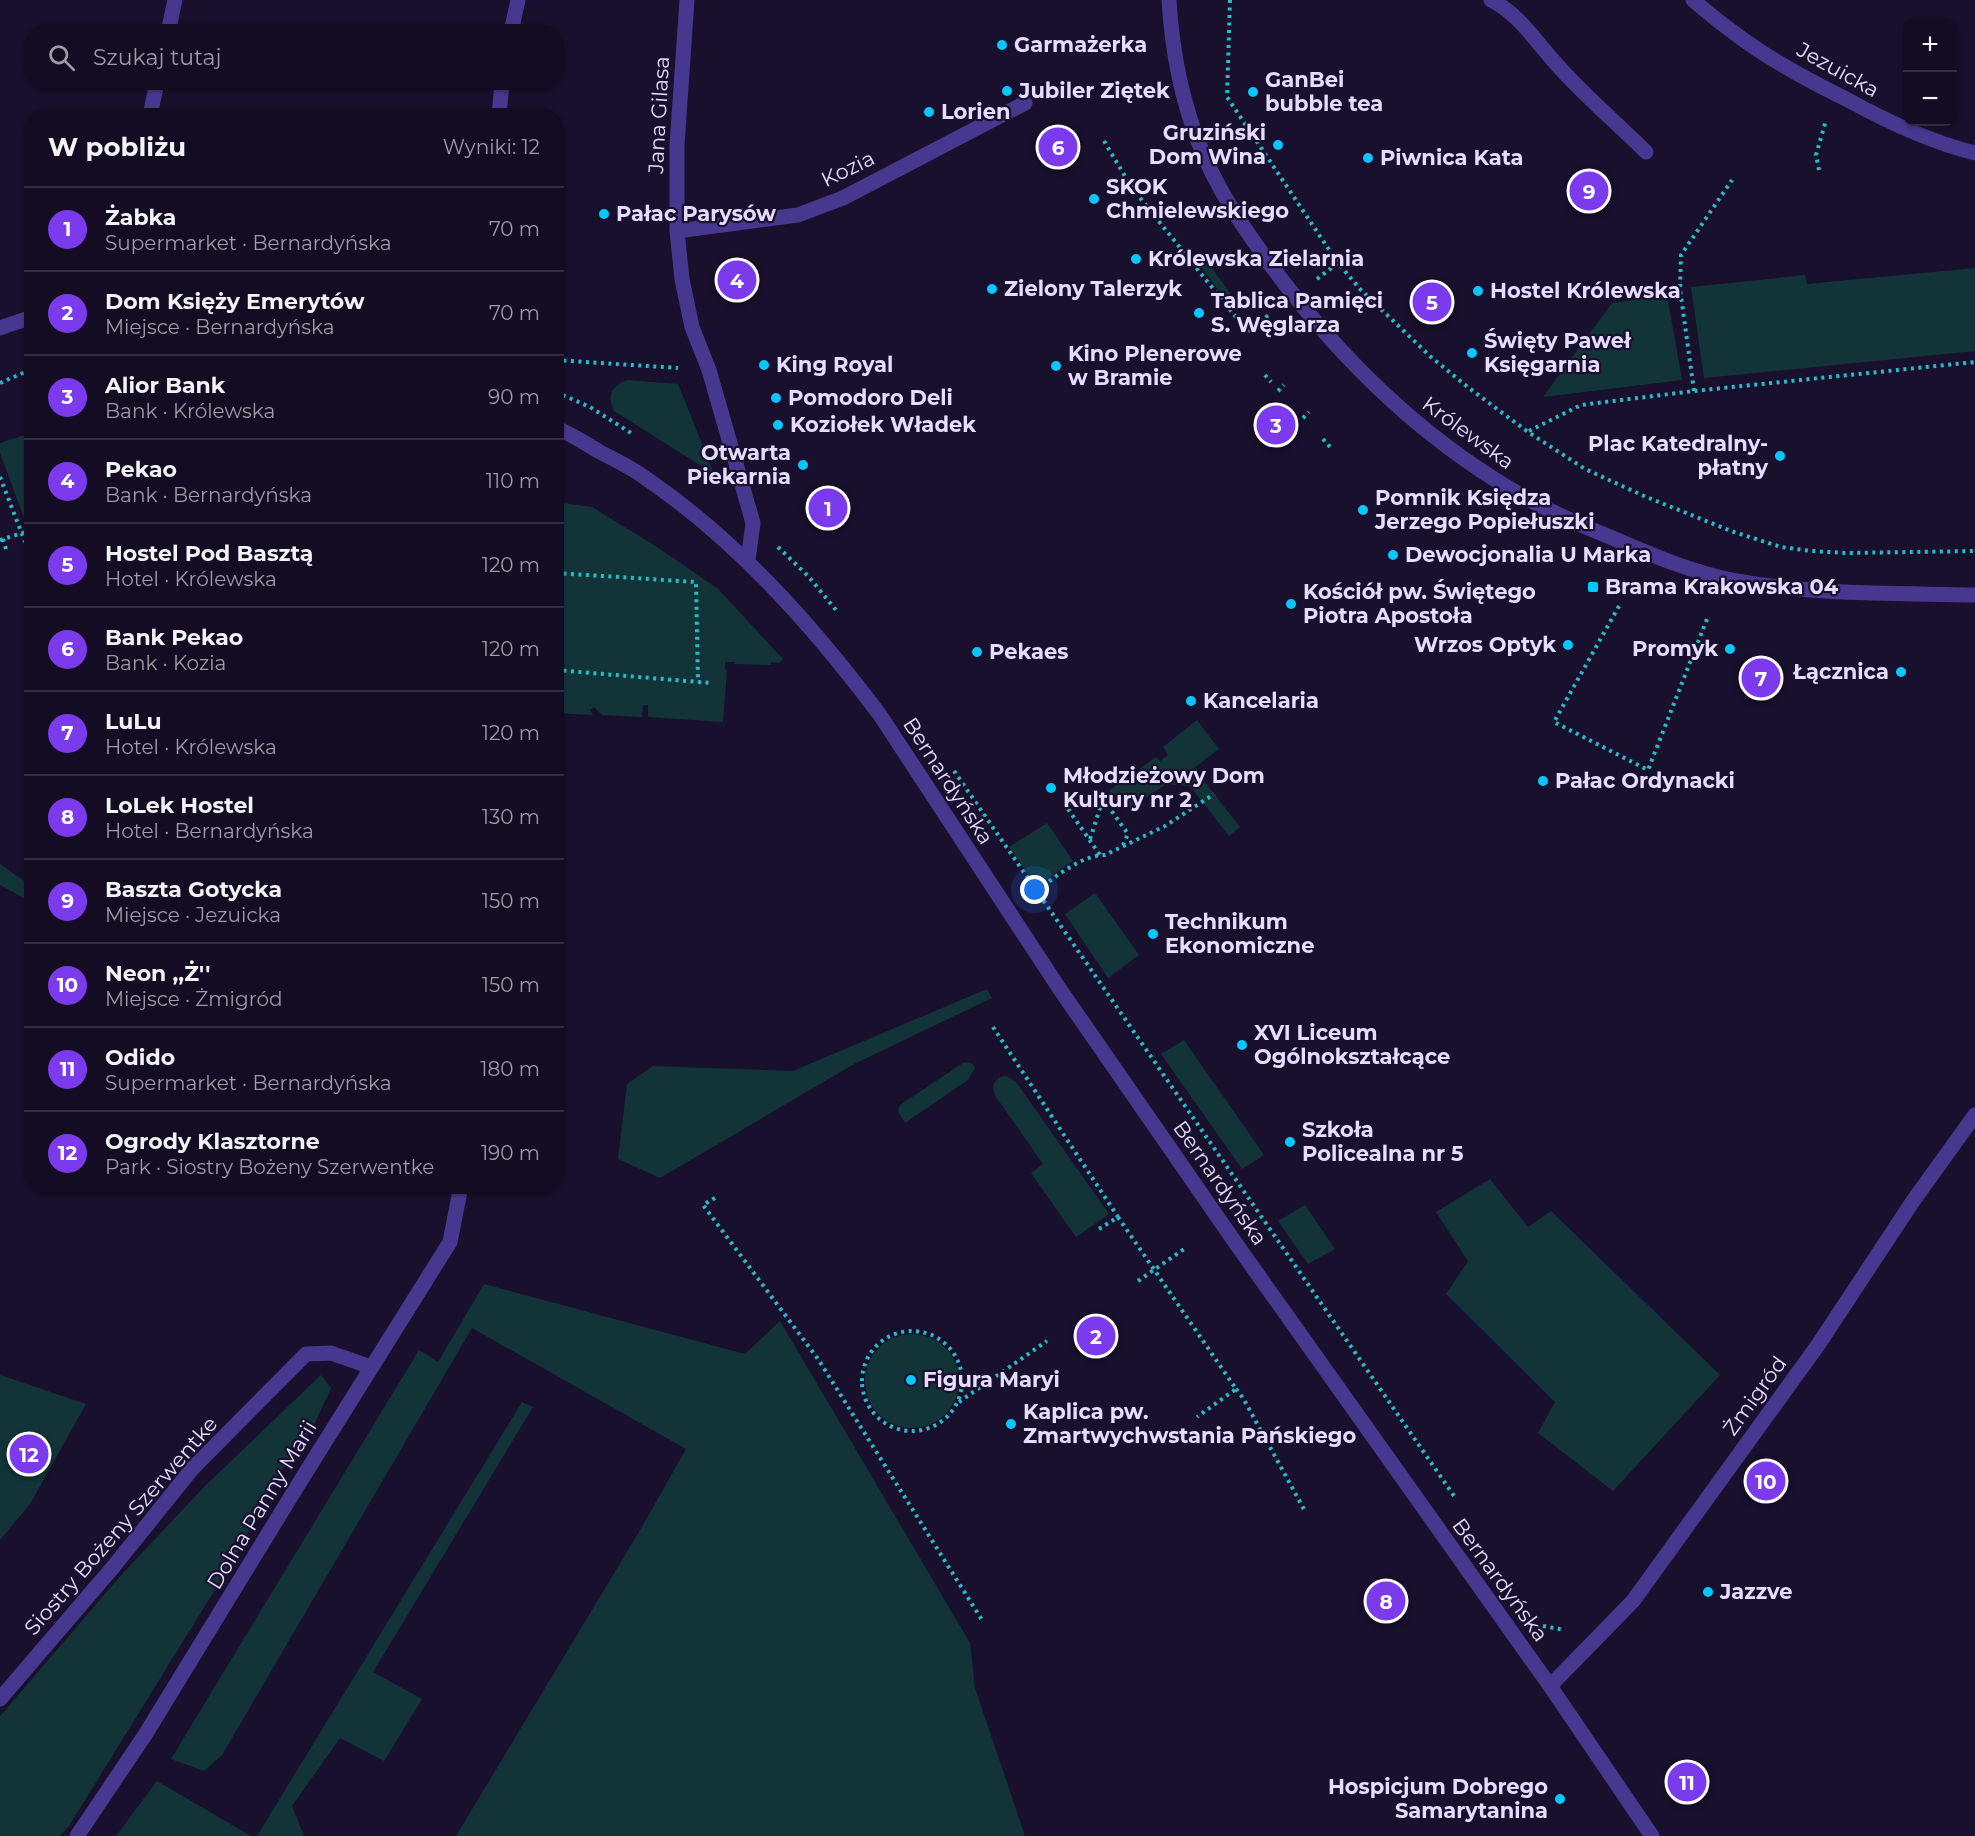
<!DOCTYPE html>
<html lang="pl">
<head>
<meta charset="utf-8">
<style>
  body { margin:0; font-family:Montserrat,sans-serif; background:#1c152a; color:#f1f3f6 }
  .controls { position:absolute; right:18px; top:18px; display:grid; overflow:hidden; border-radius:12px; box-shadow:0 2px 4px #0004 }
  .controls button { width:54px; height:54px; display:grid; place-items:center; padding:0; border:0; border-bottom:2px solid #322c40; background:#130c22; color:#f1f3f6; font:30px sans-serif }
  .you { position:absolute; left:1035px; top:890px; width:21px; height:21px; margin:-15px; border:4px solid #fff; border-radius:50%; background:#1a73e8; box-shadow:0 0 0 9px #1a73e833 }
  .badge { display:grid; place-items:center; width:39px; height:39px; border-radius:50%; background:#7c3aed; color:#fff; font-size:20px; font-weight:700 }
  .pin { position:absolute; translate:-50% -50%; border:3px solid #fff; box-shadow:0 2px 6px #0006 }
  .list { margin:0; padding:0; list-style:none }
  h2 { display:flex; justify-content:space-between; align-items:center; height:78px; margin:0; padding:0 24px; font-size:26px }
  h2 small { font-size:20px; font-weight:400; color:#9d9ba5 }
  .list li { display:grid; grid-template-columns:39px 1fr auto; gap:18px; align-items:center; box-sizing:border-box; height:84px; padding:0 24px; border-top:2px solid #322c40 }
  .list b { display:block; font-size:22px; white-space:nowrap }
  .list p { margin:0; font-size:20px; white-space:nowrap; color:#9d9ba5 }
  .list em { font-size:20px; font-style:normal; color:#9d9ba5 }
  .icon { flex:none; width:33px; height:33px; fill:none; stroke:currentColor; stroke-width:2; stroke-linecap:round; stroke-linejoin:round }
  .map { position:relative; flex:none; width:1975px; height:1836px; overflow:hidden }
  .search { position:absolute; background:#130c22; box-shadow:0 2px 4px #0004; left:24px; top:24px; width:540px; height:66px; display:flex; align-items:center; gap:15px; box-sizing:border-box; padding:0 21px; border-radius:24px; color:#9d9ba5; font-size:22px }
  .panel { position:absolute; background:#130c22; box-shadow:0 2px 4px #0004; left:24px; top:108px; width:540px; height:1086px; border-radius:24px }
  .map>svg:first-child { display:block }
  .green { fill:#123438 }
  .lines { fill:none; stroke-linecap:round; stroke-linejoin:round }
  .path { stroke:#29bbc6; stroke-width:4; stroke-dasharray:3 4.5; stroke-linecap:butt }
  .pedestrian { stroke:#47388f; stroke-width:15 }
  .minor { stroke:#47388f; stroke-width:15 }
  .poi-dot { fill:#08c6ff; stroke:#19102d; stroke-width:2 }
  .labels { text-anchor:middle; stroke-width:4.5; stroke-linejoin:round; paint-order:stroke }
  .poi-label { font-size:21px; font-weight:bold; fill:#e5dcff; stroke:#19102d; text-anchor:start }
  .street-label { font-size:21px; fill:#e5dcff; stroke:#19102d }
</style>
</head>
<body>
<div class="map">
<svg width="1975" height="1836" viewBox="0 0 1975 1836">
  <rect width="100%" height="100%" fill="#19102d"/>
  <path class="green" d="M 1200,252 L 1233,297 L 1226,301 L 1194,257 Z
    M 1975,268 L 1975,351 L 1704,378 L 1691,287 L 1805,275 L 1807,284 Z
    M 1667,295 L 1682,380 L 1543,397 L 1612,303 Z
    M 627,380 L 678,384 L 714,474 L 614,411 C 607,395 611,387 627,380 Z
    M 31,433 L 31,515 L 24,518 L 0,453 L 0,443 Z
    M 562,503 L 592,507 L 657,547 L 718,589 L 783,659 L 779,663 L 771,662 L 771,665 L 734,664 L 734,662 L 725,662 L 725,669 L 727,670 L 723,722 L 648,717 L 648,705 L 643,705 L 642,717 L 602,715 L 594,707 L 590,710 L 593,715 L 557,713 L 556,506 Z
    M 1197,720 L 1219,749 L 1194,768 L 1240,827 L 1229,836 L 1190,786 L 1167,784 L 1126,810 L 1109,791 L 1156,757 L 1160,761 L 1168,755 L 1163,747 Z
    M 1047,823 L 1073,861 L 1037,886 L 1009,847 Z
    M 0,864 L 31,886 L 31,902 L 0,885 Z
    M 1095,893 L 1139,955 L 1108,978 L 1065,914 Z
    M 987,989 L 992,998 L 854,1064 L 660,1178 L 618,1159 L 627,1084 L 653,1066 L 793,1071 Z
    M 1184,1040 L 1264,1155 L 1242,1169 L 1161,1054 Z
    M 968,1062 L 973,1064 L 975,1068 L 968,1080 L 905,1123 L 898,1111 L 900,1105 L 963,1063 Z
    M 1006,1076 L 1016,1082 L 1109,1214 L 1076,1237 L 1031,1173 L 1043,1164 L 996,1097 C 992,1089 992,1083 1000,1077 Z
    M 1490,1179 L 1528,1227 L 1551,1211 L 1720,1375 L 1613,1491 L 1538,1433 L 1555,1402 L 1446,1294 L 1468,1261 L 1436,1212 Z
    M 1305,1205 L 1335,1249 L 1308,1264 L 1278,1221 Z
    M 484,1284 L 745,1354 L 780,1321 L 970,1643 L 975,1688 L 1025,1836 L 456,1836 L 639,1532 L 686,1449 L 472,1328 L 222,1755 L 204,1771 L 171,1759 L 419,1350 L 438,1362 Z
    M865 1381a47 47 0 1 1 94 0a47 47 0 1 1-94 0Z
    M 0,1375 L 86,1404 L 30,1504 L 0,1540 Z
    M 321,1375 L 331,1388 L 312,1429 L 278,1475 L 237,1554 L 69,1826 L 60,1836 L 0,1836 L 0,1716 L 123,1573 L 205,1486 Z
    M 522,1402 L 533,1407 L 373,1672 L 422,1699 L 384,1761 L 340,1738 L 292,1806 L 304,1836 L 257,1836 Z
    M 157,1781 L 251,1836 L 116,1836 Z"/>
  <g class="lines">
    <path class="path" d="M 1230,0 L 1227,97 L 1338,263 L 1360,289 L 1431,357 L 1469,388 L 1528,432 L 1585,469 L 1644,496 L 1731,531 L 1781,547 L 1811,551 L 1847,553 L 1975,551
      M 1104,141 L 1132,188 L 1248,332 L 1271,313
      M 1819,170 L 1816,155 L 1826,120
      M 1317,279 L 1338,263
      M 556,360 L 678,368
      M 1265,375 L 1271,382
      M 0,383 L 32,369
      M 1278,391 L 1284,385
      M 1694,391 L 1680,289 L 1681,255 L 1732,180
      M 556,392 L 590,407 L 631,433
      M 1303,418 L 1309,412
      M 1529,431 L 1581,405 L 1694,391 L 1975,362
      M 1323,439 L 1331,448
      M 0,477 L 25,542
      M 3,539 L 6,549
      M 0,540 L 32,530
      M 778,547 L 808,576 L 836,610
      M 556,573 L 696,582 L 698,682
      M 1619,606 L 1554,722 L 1648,770 L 1707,619
      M 556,670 L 711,683
      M 954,771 L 1454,1496
      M 1103,799 L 1128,834 L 1123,845
      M 1068,809 L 1100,855
      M 1090,839 L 1103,799 L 1100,790
      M 1037,890 C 1056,877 1081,855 1105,855 L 1165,826 L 1214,794
      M 993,1027 L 1118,1217
      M 715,1198 L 703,1205 L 818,1359 L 982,1620
      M 1099,1229 L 1118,1217 L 1236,1389 L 1197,1417
      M 1138,1281 L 1184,1249
      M862 1381a50 50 0 1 1 100 0a50 50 0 1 1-100 0Z
      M 1236,1389 L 1243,1398 L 1305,1511
      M 959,1402 L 1047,1341
      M 1543,1626 L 1565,1630"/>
    <path class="pedestrian" d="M 1491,0 C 1520,14 1538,45 1560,68 C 1587,98 1618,124 1646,152
      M 1693,0 C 1706,11 1719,22 1733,32 C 1768,59 1808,80 1848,100 C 1888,122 1930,142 1975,153
      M 511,32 L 518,0
      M 499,116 L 502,82
      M 677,231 L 677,145 L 687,0"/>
    <path class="minor" d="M 1169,0 C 1172,50 1181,99 1200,146 C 1216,187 1241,224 1267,260 C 1334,352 1414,432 1512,490 C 1545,510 1581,525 1617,540 C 1654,556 1692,572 1732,580 C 1812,595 1894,593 1975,595
      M 168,32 L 175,0
      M 150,116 L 157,82
      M 0,328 L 32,317
      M 556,428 C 572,434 586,444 600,452 C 615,460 630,467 644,477 C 738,541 812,625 880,715 L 1059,988 L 1239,1248 L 1550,1686 L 1652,1836
      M 748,560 L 753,523 L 709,370 L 692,327 L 682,279 L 677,231 L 798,215 L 843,198 L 1025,103
      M 1550,1686 L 1633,1601 L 1818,1345 L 1913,1201 L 1975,1115
      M 0,1699 L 114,1566 L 192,1469 L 306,1354 L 331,1353 L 371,1367
      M 77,1836 L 145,1735 L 298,1485 L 450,1242 L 461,1186"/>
  </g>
  <g class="poi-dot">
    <circle cx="1002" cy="45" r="6"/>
    <circle cx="1007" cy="91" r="6"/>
    <circle cx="1253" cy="92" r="6"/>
    <circle cx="929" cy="112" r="6"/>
    <circle cx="1278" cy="145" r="6"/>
    <circle cx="1368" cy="158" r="6"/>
    <circle cx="1094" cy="199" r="6"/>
    <circle cx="604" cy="214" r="6"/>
    <circle cx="1136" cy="259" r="6"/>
    <circle cx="992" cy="289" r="6"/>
    <circle cx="1478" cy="291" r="6"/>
    <circle cx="1199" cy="313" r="6"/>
    <circle cx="1472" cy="353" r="6"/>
    <circle cx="764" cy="365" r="6"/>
    <circle cx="1056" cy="366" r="6"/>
    <circle cx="776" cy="398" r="6"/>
    <circle cx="778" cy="425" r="6"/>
    <circle cx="1780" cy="456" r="6"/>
    <circle cx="803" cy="465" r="6"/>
    <circle cx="1363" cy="510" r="6"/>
    <circle cx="1393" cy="555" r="6"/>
    <rect x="1587" y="581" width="12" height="12" rx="3"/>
    <circle cx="1291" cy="604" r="6"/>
    <circle cx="1568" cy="645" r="6"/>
    <circle cx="1730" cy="649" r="6"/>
    <circle cx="977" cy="652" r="6"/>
    <circle cx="1901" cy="672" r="6"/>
    <circle cx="1191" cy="701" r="6"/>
    <circle cx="1543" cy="781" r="6"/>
    <circle cx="1051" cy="788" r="6"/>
    <circle cx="1153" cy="934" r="6"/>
    <circle cx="1242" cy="1045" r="6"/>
    <circle cx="1290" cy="1142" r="6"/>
    <circle cx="911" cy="1380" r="6"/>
    <circle cx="1011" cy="1424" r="6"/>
    <circle cx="1708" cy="1592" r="6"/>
    <circle cx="1560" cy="1799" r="6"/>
  </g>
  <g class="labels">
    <g class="poi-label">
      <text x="1014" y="52">Garmażerka</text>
      <text x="1265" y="87">GanBei<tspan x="1265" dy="24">bubble tea</tspan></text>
      <text x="1019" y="98">Jubiler Ziętek</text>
      <text x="941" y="119">Lorien</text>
      <text x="1266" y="140" text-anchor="end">Gruziński<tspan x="1266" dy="24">Dom Wina</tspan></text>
      <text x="1380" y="165">Piwnica Kata</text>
      <text x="1106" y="194">SKOK<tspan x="1106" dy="24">Chmielewskiego</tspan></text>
      <text x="616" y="221">Pałac Parysów</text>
      <text x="1148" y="266">Królewska Zielarnia</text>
      <text x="1004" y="296">Zielony Talerzyk</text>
      <text x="1490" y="298">Hostel Królewska</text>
      <text x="1211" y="308">Tablica Pamięci<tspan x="1211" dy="24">S. Węglarza</tspan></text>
      <text x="1484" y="348">Święty Paweł<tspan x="1484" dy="24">Księgarnia</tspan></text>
      <text x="1068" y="361">Kino Plenerowe<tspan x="1068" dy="24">w Bramie</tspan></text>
      <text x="776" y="372">King Royal</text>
      <text x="788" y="405">Pomodoro Deli</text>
      <text x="790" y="432">Koziołek Władek</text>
      <text x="1768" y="451" text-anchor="end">Plac Katedralny-<tspan x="1768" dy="24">płatny</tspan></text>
      <text x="791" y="460" text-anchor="end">Otwarta<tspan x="791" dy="24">Piekarnia</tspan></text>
      <text x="1375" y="505">Pomnik Księdza<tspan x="1375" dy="24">Jerzego Popiełuszki</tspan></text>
      <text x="1405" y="562">Dewocjonalia U Marka</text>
      <text x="1605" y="594">Brama Krakowska 04</text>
      <text x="1303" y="599">Kościół pw. Świętego<tspan x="1303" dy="24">Piotra Apostoła</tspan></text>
      <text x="1556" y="652" text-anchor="end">Wrzos Optyk</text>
      <text x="1718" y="656" text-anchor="end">Promyk</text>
      <text x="989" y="659">Pekaes</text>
      <text x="1889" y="679" text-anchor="end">Łącznica</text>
      <text x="1203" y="708">Kancelaria</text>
      <text x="1063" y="783">Młodzieżowy Dom<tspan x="1063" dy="24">Kultury nr 2</tspan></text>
      <text x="1555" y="788">Pałac Ordynacki</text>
      <text x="1165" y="929">Technikum<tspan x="1165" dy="24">Ekonomiczne</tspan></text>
      <text x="1254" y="1040">XVI Liceum<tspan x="1254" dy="24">Ogólnokształcące</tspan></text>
      <text x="1302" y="1137">Szkoła<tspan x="1302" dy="24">Policealna nr 5</tspan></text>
      <text x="923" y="1387">Figura Maryi</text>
      <text x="1023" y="1419">Kaplica pw.<tspan x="1023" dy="24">Zmartwychwstania Pańskiego</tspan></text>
      <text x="1720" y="1599">Jazzve</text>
      <text x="1548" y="1794" text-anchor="end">Hospicjum Dobrego<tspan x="1548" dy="24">Samarytanina</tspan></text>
    </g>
    <g class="street-label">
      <text transform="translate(1838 70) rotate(29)" y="7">Jezuicka</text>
      <text transform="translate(659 115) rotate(-87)" y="7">Jana Gilasa</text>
      <text transform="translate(848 169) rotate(-26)" y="7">Kozia</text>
      <text transform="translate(1468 433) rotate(36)" y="7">Królewska</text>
      <text transform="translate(948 781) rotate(57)" y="7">Bernardyńska</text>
      <text transform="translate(1220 1183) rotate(55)" y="7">Bernardyńska</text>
      <text transform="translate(1755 1396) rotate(-54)" y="7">Żmigród</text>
      <text transform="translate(262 1505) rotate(-59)" y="7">Dolna Panny Marii</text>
      <text transform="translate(121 1526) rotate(-49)" y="7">Siostry Bożeny Szerwentke</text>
      <text transform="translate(1500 1580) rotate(54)" y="7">Bernardyńska</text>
    </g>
  </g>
</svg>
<div class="controls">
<button>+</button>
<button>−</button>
</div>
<div class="you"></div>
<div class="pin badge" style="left:828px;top:508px">1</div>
<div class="pin badge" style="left:1096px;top:1336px">2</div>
<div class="pin badge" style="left:1276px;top:425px">3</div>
<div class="pin badge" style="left:737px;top:280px">4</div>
<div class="pin badge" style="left:1432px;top:302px">5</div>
<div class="pin badge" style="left:1058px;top:147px">6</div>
<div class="pin badge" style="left:1761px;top:678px">7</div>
<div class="pin badge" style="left:1386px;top:1601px">8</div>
<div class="pin badge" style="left:1589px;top:191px">9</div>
<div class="pin badge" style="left:1766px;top:1481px">10</div>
<div class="pin badge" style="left:1687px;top:1782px">11</div>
<div class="pin badge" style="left:29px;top:1454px">12</div>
<div class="search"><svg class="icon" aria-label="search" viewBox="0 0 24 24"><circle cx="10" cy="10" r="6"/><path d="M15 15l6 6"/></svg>Szukaj tutaj</div>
<section class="panel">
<h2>W pobliżu<small>Wyniki: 12</small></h2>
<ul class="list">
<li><span class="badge">1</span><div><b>Żabka</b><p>Supermarket · Bernardyńska</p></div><em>70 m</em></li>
<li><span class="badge">2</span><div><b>Dom Księży Emerytów</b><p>Miejsce · Bernardyńska</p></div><em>70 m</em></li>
<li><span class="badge">3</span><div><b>Alior Bank</b><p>Bank · Królewska</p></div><em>90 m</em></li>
<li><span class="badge">4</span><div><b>Pekao</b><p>Bank · Bernardyńska</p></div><em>110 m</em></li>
<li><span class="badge">5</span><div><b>Hostel Pod Basztą</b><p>Hotel · Królewska</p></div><em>120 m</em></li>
<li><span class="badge">6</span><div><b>Bank Pekao</b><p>Bank · Kozia</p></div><em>120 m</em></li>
<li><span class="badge">7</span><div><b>LuLu</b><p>Hotel · Królewska</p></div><em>120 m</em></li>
<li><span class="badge">8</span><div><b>LoLek Hostel</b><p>Hotel · Bernardyńska</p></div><em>130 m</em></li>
<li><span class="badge">9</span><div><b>Baszta Gotycka</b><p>Miejsce · Jezuicka</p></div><em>150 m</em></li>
<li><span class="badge">10</span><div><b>Neon ,,Ż''</b><p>Miejsce · Żmigród</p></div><em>150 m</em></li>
<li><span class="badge">11</span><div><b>Odido</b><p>Supermarket · Bernardyńska</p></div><em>180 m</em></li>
<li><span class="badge">12</span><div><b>Ogrody Klasztorne</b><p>Park · Siostry Bożeny Szerwentke</p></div><em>190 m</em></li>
</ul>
</section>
</div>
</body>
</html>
